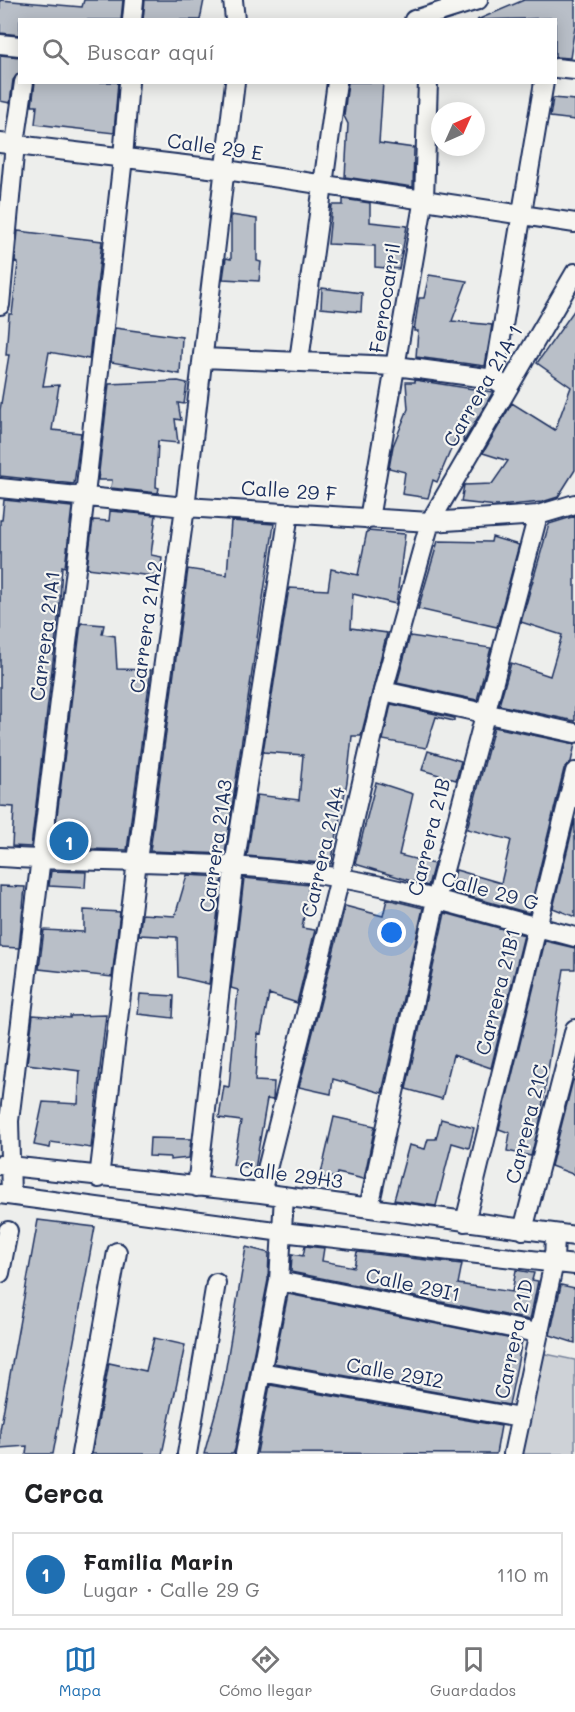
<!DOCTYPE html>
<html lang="es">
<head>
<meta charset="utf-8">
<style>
  body { margin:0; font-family:Mali,sans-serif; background:#f6f6f6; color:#202124 }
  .compass { position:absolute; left:431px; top:102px; width:54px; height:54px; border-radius:50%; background:#fff; box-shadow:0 3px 15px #0003; rotate:45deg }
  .you { position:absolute; left:392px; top:933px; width:21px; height:21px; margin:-15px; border:4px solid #fff; border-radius:50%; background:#1a73e8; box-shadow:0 0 0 9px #1a73e833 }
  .badge { display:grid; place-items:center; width:39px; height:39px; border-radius:50%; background:#1f6fb2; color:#fff; font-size:20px; font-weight:700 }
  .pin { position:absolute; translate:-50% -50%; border:3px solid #fff; box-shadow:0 2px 6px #0006 }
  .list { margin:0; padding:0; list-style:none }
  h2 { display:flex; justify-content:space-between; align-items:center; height:78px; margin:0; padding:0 24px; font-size:26px }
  h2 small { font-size:20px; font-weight:400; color:#757577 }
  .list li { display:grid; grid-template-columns:39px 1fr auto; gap:18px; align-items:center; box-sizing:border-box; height:84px; margin:0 12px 12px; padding:0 12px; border:2px solid #e0e0e0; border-radius:0px }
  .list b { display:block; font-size:22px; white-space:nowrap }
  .list p { margin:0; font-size:20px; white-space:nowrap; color:#757577 }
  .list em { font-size:20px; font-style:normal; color:#757577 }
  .icon { flex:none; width:33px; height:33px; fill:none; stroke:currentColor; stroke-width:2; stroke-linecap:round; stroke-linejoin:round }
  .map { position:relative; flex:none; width:575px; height:1454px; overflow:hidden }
  .search { position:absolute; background:#fff; box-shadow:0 3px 15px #0003; left:18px; right:18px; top:18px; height:66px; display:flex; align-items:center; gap:15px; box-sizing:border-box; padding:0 21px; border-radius:0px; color:#757577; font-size:22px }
  .sheet { height:174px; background:#fff }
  nav { display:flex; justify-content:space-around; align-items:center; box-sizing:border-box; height:84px; border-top:2px solid #e0e0e0; background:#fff; font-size:16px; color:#757577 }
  nav a { display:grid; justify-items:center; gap:3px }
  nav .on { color:#1f6fb2 }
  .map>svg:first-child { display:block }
  .green { fill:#ced2d7; stroke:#74809a; stroke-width:1.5 }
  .building { fill:#b9bfc8; stroke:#1b2f5e; stroke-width:1.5 }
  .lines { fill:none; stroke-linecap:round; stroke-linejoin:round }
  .street-casing { stroke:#1b2f5e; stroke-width:22 }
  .street { stroke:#f6f6f2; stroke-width:18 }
  .labels { text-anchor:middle; stroke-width:4.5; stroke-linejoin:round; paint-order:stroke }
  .street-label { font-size:20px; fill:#1b2f5e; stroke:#f6f6f2 }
</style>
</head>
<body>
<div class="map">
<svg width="575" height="1454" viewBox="0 0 575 1454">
  <rect width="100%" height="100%" fill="#edeeec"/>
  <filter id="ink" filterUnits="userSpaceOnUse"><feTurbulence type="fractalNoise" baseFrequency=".0167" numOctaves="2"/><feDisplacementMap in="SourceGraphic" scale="12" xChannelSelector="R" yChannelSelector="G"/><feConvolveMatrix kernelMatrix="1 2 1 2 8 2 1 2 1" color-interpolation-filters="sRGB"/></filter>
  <g filter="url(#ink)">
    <path class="green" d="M 541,1353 L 575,1360 L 575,1454 L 522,1454 Z"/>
    <path class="building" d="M 0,0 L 82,7 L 84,0 L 123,0 L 121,20 L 20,20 L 20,35 L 0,33 Z
      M 145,0 L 204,0 L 200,20 L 143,20 Z
      M 524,0 L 575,0 L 575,26 L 570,58 L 555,57 L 555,18 L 477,20 Z
      M 0,55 L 20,57 L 20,72 L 13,80 L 10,103 L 0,101 Z
      M 35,82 L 118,82 L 114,133 L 35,124 L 37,106 L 32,106 Z
      M 348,82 L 383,82 L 379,143 L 414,148 L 413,187 L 345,177 L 348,124 L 344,116 Z
      M 553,98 L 575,100 L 575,120 L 550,117 Z
      M 343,199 L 370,203 L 370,222 L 407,226 L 399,269 L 375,267 L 375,246 L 328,244 L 332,205 L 343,205 Z
      M 231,215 L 257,219 L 257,261 L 261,262 L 259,281 L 223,279 L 226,258 L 231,259 Z
      M 18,231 L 102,241 L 89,359 L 49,352 L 43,386 L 59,385 L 52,430 L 81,433 L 74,484 L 0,476 L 0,410 L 9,355 L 6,355 L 9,314 L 12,314 L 18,263 L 15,262 Z
      M 429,275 L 467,281 L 452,321 L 492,325 L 485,366 L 416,357 L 418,331 L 414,331 L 419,298 L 424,298 Z
      M 322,288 L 362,293 L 361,312 L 321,308 Z
      M 575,309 L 575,470 L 558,497 L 542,502 L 497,506 L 461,502 L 464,485 L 492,484 L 508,461 L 483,453 L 512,403 L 555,430 L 571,387 L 537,363 Z
      M 115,328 L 182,337 L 180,374 L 111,362 Z
      M 415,380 L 493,392 L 463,443 L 464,419 L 437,482 L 433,480 L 428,498 L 402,494 L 405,472 L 389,468 L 393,446 L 408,409 L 406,382 L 415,382 Z
      M 178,381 L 187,383 L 184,404 L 178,403 L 181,420 L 175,419 L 178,443 L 158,441 L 156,487 L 159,488 L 158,493 L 111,488 L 112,480 L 98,480 L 109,384 Z
      M 4,500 L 72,507 L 65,567 L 62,566 L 60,602 L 31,847 L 12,846 L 14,807 L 0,806 L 0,520 L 2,520 Z
      M 110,511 L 156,515 L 151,555 L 162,557 L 160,577 L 87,568 L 93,520 L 109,521 Z
      M 575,516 L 575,721 L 499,705 L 511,663 L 550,676 L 562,635 L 521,622 L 549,524 Z
      M 231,521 L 274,524 L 225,854 L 150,851 L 188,569 L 227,575 Z
      M 367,531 L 405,534 L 396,604 L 353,594 L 351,628 L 387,633 L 361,736 L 352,736 L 347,782 L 331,864 L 247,856 L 257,795 L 299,800 L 303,755 L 263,752 L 289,588 L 328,590 L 331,569 L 358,575 Z
      M 492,537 L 519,545 L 497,627 L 418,609 L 438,541 L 491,542 Z
      M 81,623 L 104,625 L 102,634 L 115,636 L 117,669 L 151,670 L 127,850 L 53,848 Z
      M 410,636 L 491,648 L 477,700 L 397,683 Z
      M 391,704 L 454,718 L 454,721 L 436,717 L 426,748 L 383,740 Z
      M 494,727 L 575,744 L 571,762 L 564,769 L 529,913 L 450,891 L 456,870 L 501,883 L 511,840 L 467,829 Z
      M 428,751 L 461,761 L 456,780 L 422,770 Z
      M 376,782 L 413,794 L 399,855 L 434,864 L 428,886 L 355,864 Z
      M 575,819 L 575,917 L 553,908 Z
      M 51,871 L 86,872 L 85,888 L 49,886 Z
      M 187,875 L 222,877 L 209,984 L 178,977 L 177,937 L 139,935 L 142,914 L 175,916 Z
      M 244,878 L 309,885 L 302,928 L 315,930 L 297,1003 L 269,994 L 261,1034 L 258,1033 L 255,1081 L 274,1082 L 273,1100 L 267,1099 L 255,1169 L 233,1165 L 241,1121 L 219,1118 L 224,1086 L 229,1087 L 238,990 L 231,988 Z
      M 0,886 L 25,887 L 19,948 L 0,947 Z
      M 387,899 L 423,908 L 382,1093 L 333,1079 L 331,1094 L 299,1087 L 345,906 L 383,916 Z
      M 84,910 L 120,912 L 112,977 L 39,969 L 44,930 L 84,932 Z
      M 445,913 L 524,935 L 491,1068 L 453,1055 L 442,1099 L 406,1089 Z
      M 545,941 L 575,948 L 575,969 L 564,969 L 540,1121 L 531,1156 L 507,1151 L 510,1133 L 499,1129 Z
      M 140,994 L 174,996 L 173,1018 L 138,1014 Z
      M 33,1015 L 70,1018 L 70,1016 L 106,1015 L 91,1148 L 51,1142 L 50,1148 L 34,1145 L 43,1102 L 78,1104 L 80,1071 L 27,1064 Z
      M 573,1080 L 575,1080 L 575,1175 L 551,1166 Z
      M 334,1117 L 375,1126 L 364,1179 L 337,1173 L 336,1177 L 320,1178 Z
      M 441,1119 L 474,1128 L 469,1148 L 452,1143 L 436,1206 L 394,1200 L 409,1145 L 425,1149 L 428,1139 L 436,1139 Z
      M 150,1138 L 191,1139 L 189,1158 L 170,1160 L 170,1157 L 149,1156 Z
      M 38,1220 L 95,1227 L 53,1454 L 26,1454 L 27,1446 L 0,1448 L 0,1430 Z
      M 305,1246 L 324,1248 L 322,1261 L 354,1267 L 357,1252 L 462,1264 L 458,1284 L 512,1292 L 516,1270 L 534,1273 L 532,1280 L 538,1281 L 530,1320 L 291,1272 L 292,1254 L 303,1256 Z
      M 246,1247 L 269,1253 L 268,1280 L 235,1449 L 233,1454 L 204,1454 L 223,1385 Z
      M 561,1285 L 575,1288 L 575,1343 L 550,1335 Z
      M 288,1294 L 522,1341 L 509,1405 L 274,1363 Z
      M 154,1338 L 185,1345 L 162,1454 L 92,1454 L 109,1363 L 146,1371 Z
      M 270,1385 L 501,1426 L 496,1454 L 257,1453 Z"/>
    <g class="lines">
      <defs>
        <path id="street" d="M 233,0 L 235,20
          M 132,20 L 134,0
          M 414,20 L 478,0
          M 0,44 L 20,46
          M 556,68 L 575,70
          M 0,143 L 226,170 L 575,223
          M 0,305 L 15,144 L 24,82
          M 203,358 L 396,366 L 494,379 L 508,388
          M 299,361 L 337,82
          M 494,379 L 544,82
          M 0,488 L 185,507 L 430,522 L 538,515 L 575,504
          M 369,519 L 424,198 L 428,82
          M 383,691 L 575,733
          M 0,857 C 113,864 228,859 341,878 C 420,892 497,917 575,937
          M 0,1165 L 261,1193 L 575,1236
          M 99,1178 L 137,861 L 185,507 L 235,82
          M 197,1187 L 234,867 L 289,513
          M 261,1193 L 340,878 L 383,691 L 430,522 L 575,273
          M 0,1194 L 282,1232 L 575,1265
          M 11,1195 L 9,1121 L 85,495 L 123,158 L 129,82
          M 369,1207 L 436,900 L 538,515
          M 465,1222 L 575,772
          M 523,1230 L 575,1029
          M 0,1273 L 8,1231
          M 279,1281 L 537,1333
          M 261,1372 L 520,1418
          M 81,1454 L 117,1252
          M 187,1454 L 216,1283
          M 245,1454 L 279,1281 L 284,1196
          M 513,1454 L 554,1262 L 555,1234"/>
      </defs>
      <use href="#street" class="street-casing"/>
      <use href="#street" class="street"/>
    </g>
  </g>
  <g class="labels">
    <g class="street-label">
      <text transform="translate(215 147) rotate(8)" y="7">Calle 29 E</text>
      <text transform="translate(385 298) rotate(-81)" y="7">Ferrocarril</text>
      <text transform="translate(483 386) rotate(-60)" y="7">Carrera 21A 1</text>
      <text transform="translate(289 491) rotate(4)" y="7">Calle 29 F</text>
      <text transform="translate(146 627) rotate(-82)" y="7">Carrera 21A2</text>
      <text transform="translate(45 636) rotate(-83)" y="7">Carrera 21A1</text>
      <text transform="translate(429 837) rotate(-76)" y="7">Carrera 21B</text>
      <text transform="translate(216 846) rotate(-82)" y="7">Carrera 21A3</text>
      <text transform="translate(323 852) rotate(-77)" y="7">Carrera 21A4</text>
      <text transform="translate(490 891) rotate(15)" y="7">Calle 29 G</text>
      <text transform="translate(498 992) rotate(-76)" y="7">Carrera 21B1</text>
      <text transform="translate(527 1124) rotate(-76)" y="7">Carrera 21C</text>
      <text transform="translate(291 1175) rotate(7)" y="7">Calle 29H3</text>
      <text transform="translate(413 1285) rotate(12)" y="7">Calle 29I1</text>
      <text transform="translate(514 1339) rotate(-78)" y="7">Carrera 21D</text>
      <text transform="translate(395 1373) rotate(10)" y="7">Calle 29I2</text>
    </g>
  </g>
</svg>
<svg class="compass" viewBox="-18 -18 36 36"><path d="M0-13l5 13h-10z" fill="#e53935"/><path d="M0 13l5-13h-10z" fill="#757577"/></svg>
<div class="you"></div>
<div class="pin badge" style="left:69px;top:841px">1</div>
<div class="search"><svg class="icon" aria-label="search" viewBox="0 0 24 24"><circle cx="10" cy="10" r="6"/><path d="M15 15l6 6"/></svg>Buscar aquí</div>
</div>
<section class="sheet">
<h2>Cerca<small></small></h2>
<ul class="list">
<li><span class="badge">1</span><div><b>Familia Marin</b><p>Lugar · Calle 29 G</p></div><em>110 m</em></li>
</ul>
</section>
<nav>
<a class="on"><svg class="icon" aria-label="map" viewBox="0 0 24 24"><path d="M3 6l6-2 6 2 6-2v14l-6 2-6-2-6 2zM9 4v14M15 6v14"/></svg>Mapa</a>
<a><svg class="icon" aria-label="directions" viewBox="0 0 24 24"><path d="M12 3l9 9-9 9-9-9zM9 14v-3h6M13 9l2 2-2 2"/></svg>Cómo llegar</a>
<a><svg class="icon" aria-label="saved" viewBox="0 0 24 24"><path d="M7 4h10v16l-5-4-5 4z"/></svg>Guardados</a>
</nav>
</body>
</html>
